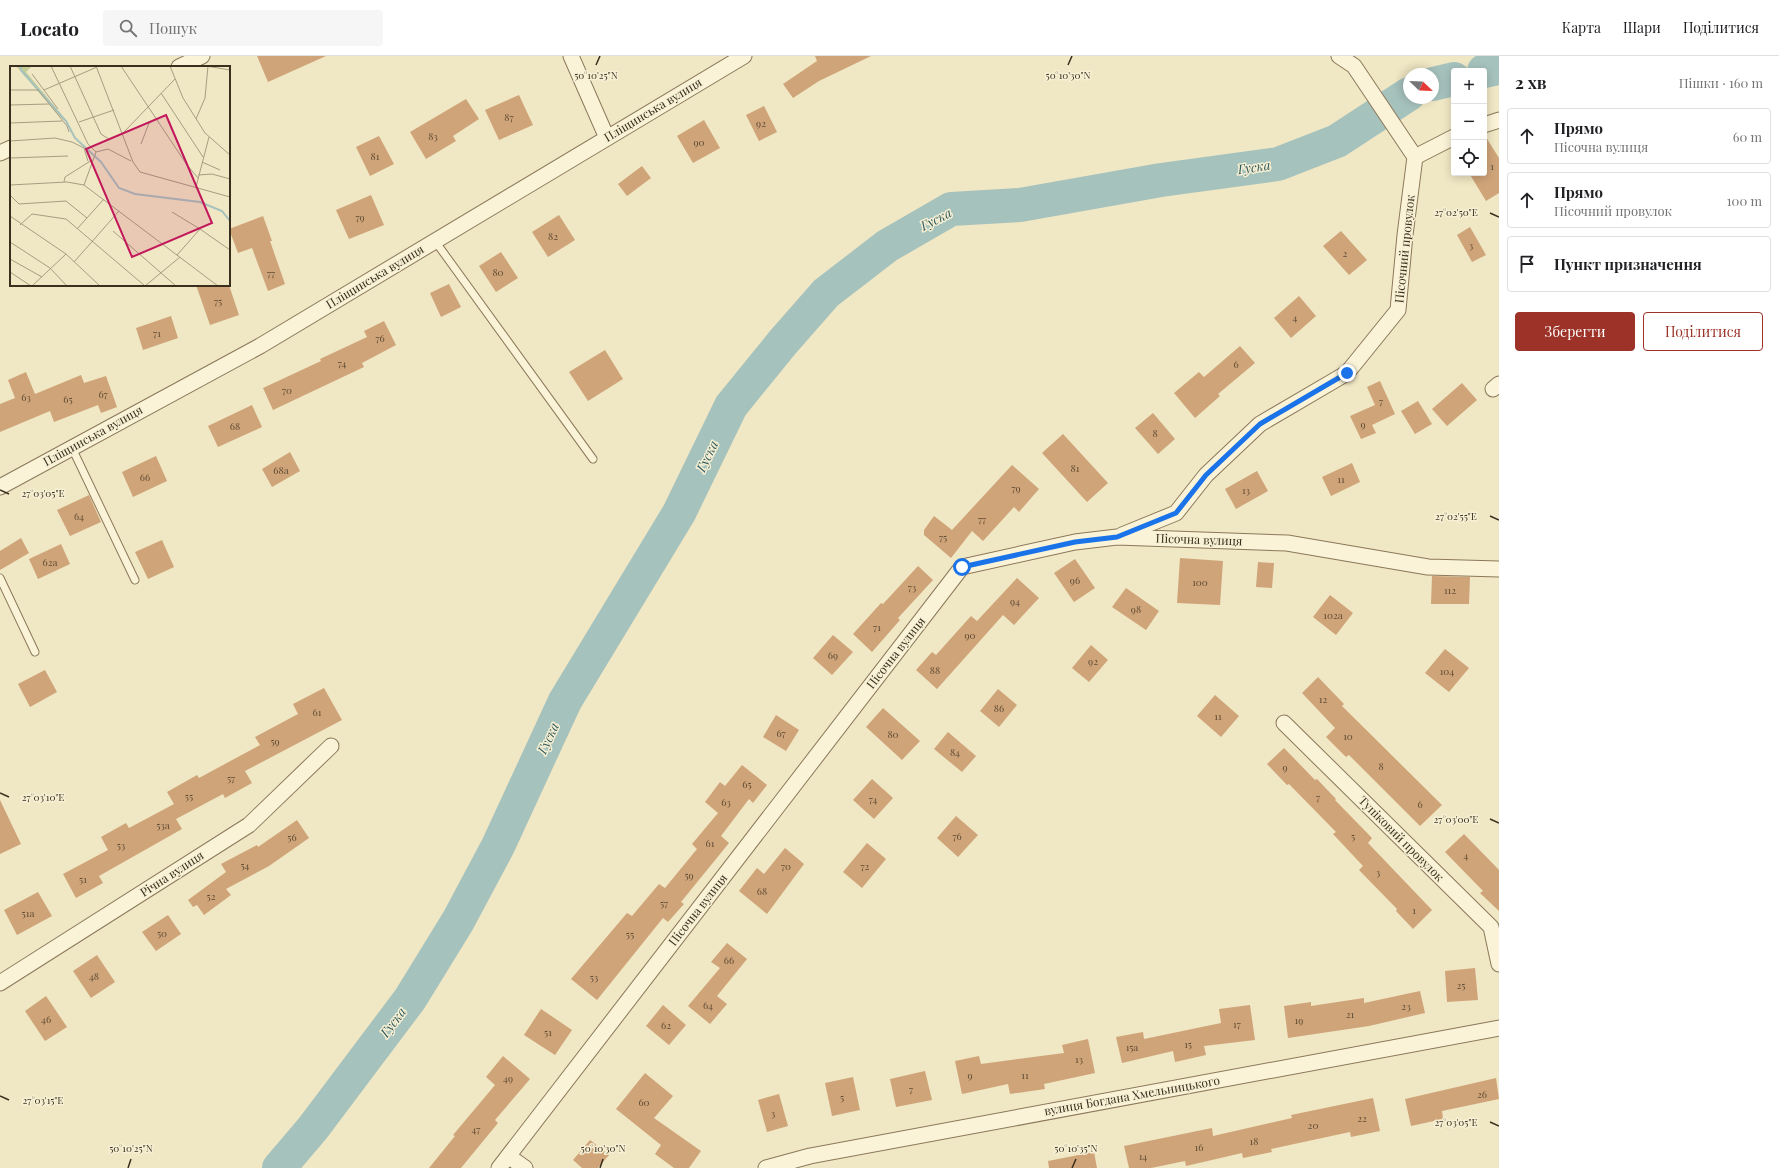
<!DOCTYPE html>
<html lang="uk">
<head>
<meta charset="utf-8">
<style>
  body { margin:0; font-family:"Playfair Display",serif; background:#f6f6f6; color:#202124 }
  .controls { position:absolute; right:12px; top:12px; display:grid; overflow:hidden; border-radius:4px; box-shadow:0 2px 10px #0003 }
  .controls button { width:36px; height:36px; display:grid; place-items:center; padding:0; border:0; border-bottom:1px solid #e0e0e0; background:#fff; color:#202124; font:20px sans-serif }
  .compass { position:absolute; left:1403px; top:12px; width:36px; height:36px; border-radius:50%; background:#fff; box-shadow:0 2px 10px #0003; rotate:113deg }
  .stop { position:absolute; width:12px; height:12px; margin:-9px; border:3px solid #1a73e8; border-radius:50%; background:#fff }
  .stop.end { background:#1a73e8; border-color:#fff; box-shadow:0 1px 4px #0008 }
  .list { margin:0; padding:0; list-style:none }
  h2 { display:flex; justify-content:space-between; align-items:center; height:52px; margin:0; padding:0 16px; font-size:17px }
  h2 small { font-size:13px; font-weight:400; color:#757577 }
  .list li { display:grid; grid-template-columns:26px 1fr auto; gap:12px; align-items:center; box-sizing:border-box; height:56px; margin:0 8px 8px; padding:0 8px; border:1px solid #e0e0e0; border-radius:4px }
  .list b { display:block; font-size:15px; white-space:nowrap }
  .list p { margin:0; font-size:13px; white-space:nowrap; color:#757577 }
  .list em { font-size:13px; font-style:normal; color:#757577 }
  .actions { display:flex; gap:8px; padding:12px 16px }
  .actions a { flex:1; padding:9px 0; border:1px solid #9c3228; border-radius:4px; text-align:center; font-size:14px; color:#9c3228 }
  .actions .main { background:#9c3228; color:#fff }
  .icon { flex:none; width:22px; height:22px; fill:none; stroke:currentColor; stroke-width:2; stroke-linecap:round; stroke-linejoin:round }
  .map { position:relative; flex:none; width:1499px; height:1112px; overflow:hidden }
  header { display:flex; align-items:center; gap:24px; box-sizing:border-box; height:56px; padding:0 20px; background:#fff; border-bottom:1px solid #e0e0e0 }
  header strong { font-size:19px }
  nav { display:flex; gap:22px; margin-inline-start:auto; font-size:14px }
  .search { width:280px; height:36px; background:#f6f6f6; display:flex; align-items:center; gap:10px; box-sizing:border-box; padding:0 14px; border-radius:4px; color:#757577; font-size:15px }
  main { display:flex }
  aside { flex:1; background:#fff }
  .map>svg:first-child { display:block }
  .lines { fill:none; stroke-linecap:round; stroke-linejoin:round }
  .river { stroke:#a6c2bd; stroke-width:34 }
  .building { fill:#cfa479 }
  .lane-casing { stroke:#8b785a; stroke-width:9 }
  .street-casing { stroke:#8b785a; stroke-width:17 }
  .lane { stroke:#faf3d8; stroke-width:7 }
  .street { stroke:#faf3d8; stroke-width:15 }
  .route { stroke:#1a73e8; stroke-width:5 }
  .ticks { fill:none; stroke:#3a2e1e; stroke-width:1.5 }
  .labels { text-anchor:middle; stroke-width:3; stroke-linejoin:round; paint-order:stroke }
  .number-label { font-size:10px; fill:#5f4c35 }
  .street-label { font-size:12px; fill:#3a2e1e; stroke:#f7f0d4 }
  .water-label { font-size:13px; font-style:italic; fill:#2d595b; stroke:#f7f0d4 }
  .inset-river { fill:none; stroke:#a6c2bd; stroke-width:2 }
  .inset-road { fill:none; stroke:#a79d82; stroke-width:1 }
  .view { fill:#c2185b; fill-opacity:0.15; stroke:#c2185b; stroke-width:2 }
  .inset-edge { fill:none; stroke:#3a2e1e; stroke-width:2 }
  .ticks-label { font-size:10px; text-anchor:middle; fill:#3a2e1e; stroke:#f7f0d4; stroke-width:3; stroke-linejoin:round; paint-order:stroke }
</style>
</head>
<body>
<header>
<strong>Locato</strong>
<div class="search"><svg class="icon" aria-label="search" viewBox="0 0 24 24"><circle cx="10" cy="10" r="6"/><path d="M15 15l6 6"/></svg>Пошук</div>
<nav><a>Карта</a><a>Шари</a><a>Поділитися</a></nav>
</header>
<main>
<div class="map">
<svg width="1499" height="1112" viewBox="0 0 1499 1112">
  <rect width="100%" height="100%" fill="#f0e7c4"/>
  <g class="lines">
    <path class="river" d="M 1484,15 L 1499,12
      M 1433,28 L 1454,23
      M 279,1112 L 313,1072 L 410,943 L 458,865 L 498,790 L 565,645 L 679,457 L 731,350 L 783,286 L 826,237 L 887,190 L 951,153 L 1020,149 L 1161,124 L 1278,108 L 1337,85 L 1409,38"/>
  </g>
  <path class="building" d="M 257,0 L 326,0 L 268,26 Z
    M 815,0 L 871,0 L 819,25 L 793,42 L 783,28 L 817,5 Z
    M 519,39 L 533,69 L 499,84 L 485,54 Z
    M 466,43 L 479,63 L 453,80 L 456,85 L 426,103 L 410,76 Z
    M 764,50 L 777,76 L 759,85 L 746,59 Z
    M 704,64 L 720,92 L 693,107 L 677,80 Z
    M 1484,78 L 1499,102 L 1499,137 L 1486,145 L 1469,117 L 1484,117 Z
    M 379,80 L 394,108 L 370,120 L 356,91 Z
    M 642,110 L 651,122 L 627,140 L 618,128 Z
    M 371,139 L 384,169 L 349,183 L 336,154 Z
    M 559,159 L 575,184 L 548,201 L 532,176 Z
    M 263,160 L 272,185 L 270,185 L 285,228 L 268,235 L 252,192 L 238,197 L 229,173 Z
    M 1470,171 L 1486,199 L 1472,206 L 1457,179 Z
    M 1341,175 L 1367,204 L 1349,219 L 1323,190 Z
    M 501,196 L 518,222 L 496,236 L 479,210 Z
    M 449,228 L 461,251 L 441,261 L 430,237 Z
    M 196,229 L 229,229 L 239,259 L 210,269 Z
    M 1299,240 L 1316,260 L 1291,282 L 1274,262 Z
    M 171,260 L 178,282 L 143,294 L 136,272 Z
    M 384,265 L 396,289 L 362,307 L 364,311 L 273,354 L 263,332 L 321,305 L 320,303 L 367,281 L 364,275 Z
    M 1240,290 L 1255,307 L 1218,338 L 1220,340 L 1195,362 L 1174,337 L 1199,316 L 1204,321 Z
    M 605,294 L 623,323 L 588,345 L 569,316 Z
    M 26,316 L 35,338 L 81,319 L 84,327 L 106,320 L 117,351 L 101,357 L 98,349 L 54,366 L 50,355 L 0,376 L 0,348 L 15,342 L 8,324 Z
    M 1380,325 L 1395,358 L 1372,369 L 1376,377 L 1361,383 L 1350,360 L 1375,349 L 1367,331 Z
    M 1462,327 L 1477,344 L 1447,370 L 1432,353 Z
    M 1418,345 L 1432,368 L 1415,378 L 1401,355 Z
    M 252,349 L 262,371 L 218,391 L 208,370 Z
    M 1153,357 L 1175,383 L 1158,398 L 1135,372 Z
    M 1063,378 L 1108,427 L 1087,446 L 1042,397 Z
    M 290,396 L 300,415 L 272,431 L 262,413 Z
    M 156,400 L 167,425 L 133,441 L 122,416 Z
    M 1352,407 L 1360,426 L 1331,440 L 1322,421 Z
    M 1012,409 L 1039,433 L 1019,456 L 1014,451 L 983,485 L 972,475 L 951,502 L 924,479 L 924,474 L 934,460 L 952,474 Z
    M 1257,415 L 1268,435 L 1236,453 L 1225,433 Z
    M 89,439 L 101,466 L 70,480 L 57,454 Z
    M 21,482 L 29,497 L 0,514 L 0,495 Z
    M 162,484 L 174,511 L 148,523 L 135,496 Z
    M 61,488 L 70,508 L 38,523 L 29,503 Z
    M 1180,502 L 1223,505 L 1220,549 L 1177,547 Z
    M 1075,503 L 1095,532 L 1074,546 L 1054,517 Z
    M 1258,506 L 1274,507 L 1272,532 L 1256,531 Z
    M 918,510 L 933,524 L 898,562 L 900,564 L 872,596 L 853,578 L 881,547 L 883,548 Z
    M 1432,520 L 1470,521 L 1469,548 L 1431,548 Z
    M 1017,522 L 1039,542 L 1014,569 L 1003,559 L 937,633 L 916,614 L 932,596 L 936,599 L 971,560 L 977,565 Z
    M 1126,532 L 1159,555 L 1146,574 L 1112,551 Z
    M 1330,539 L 1353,557 L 1336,579 L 1313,561 Z
    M 833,579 L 853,596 L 832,619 L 813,602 Z
    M 1091,589 L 1108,604 L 1089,626 L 1072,612 Z
    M 1445,593 L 1469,612 L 1449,636 L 1425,617 Z
    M 45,614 L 57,636 L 30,651 L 18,628 Z
    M 1318,621 L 1344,648 L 1342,650 L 1442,749 L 1420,770 L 1349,699 L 1346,701 L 1326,681 L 1335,672 L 1302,637 Z
    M 324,632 L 342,664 L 245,715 L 252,727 L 225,742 L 223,738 L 176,763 L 182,773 L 99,820 L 103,827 L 76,842 L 63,818 L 108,794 L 101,781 L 126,767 L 129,772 L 174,748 L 167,736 L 197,719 L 199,722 L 260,689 L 255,681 L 298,658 L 293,648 Z
    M 998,633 L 1017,649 L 999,671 L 980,655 Z
    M 1215,639 L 1239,660 L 1221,681 L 1197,660 Z
    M 883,652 L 920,685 L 902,704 L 866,671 Z
    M 776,659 L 799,674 L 786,695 L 763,681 Z
    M 948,676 L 976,700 L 962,716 L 934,693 Z
    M 1284,692 L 1315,724 L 1317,723 L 1336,743 L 1335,744 L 1372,782 L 1368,787 L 1432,854 L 1413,873 L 1396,855 L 1397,853 L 1359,814 L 1363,810 L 1333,778 L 1336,776 L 1289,728 L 1287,729 L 1267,708 Z
    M 742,709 L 767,729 L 753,747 L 749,743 L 721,780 L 729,787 L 681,846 L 684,848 L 668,866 L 663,862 L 597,944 L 571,923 L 627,857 L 632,860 L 659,828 L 665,832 L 697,793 L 692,788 L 718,757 L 705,746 L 720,726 L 725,730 Z
    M 872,723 L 893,742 L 874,763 L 853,744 Z
    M 0,744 L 21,788 L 0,798 Z
    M 956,760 L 978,779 L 958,801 L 937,782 Z
    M 297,764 L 309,782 L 269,810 L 226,833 L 231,839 L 204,859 L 197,849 L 193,851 L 188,844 L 226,816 L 221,808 L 257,789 L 258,791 Z
    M 1464,778 L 1499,814 L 1499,855 L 1480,837 L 1483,835 L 1445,796 Z
    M 867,787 L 886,803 L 862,832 L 843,816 Z
    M 785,792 L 804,808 L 767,858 L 739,835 L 757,812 L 764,818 Z
    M 38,836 L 52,860 L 17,879 L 4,854 Z
    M 168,859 L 181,878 L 156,895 L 142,876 Z
    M 727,887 L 747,903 L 717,940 L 727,948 L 710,968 L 688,950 L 720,912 L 711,906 Z
    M 97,899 L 115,926 L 91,942 L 73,915 Z
    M 1475,912 L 1478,944 L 1447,946 L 1445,915 Z
    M 1420,935 L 1425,957 L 1369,970 L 1288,982 L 1284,950 L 1311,946 L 1311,950 L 1364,942 L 1364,947 Z
    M 46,940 L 67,971 L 45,985 L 25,955 Z
    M 663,949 L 686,969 L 669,989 L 646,970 Z
    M 1250,949 L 1255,984 L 1204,990 L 1206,999 L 1175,1006 L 1173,995 L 1122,1007 L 1116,981 L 1143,976 L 1144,983 L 1221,967 L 1219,953 Z
    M 541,953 L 572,974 L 555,999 L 524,979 Z
    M 1088,983 L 1095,1017 L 1044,1028 L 1045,1033 L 1010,1038 L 1008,1028 L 962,1038 L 955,1005 L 979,1000 L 981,1008 L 1064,997 L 1062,989 Z
    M 503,1000 L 530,1023 L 495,1064 L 498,1067 L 461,1112 L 429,1112 L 455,1080 L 453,1079 L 495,1029 L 486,1021 Z
    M 925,1015 L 932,1044 L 896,1051 L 890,1023 Z
    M 645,1017 L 673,1040 L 654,1062 L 701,1095 L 689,1112 L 674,1112 L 655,1098 L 661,1089 L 616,1053 Z
    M 853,1021 L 860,1054 L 832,1060 L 825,1027 Z
    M 1496,1022 L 1499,1043 L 1442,1055 L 1443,1063 L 1411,1070 L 1405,1043 Z
    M 779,1038 L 788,1070 L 767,1076 L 758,1044 Z
    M 1373,1042 L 1380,1075 L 1351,1081 L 1350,1076 L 1271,1093 L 1272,1096 L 1243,1102 L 1242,1097 L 1186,1110 L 1185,1105 L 1151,1112 L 1129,1112 L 1124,1090 L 1212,1072 L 1213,1080 L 1292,1062 L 1291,1059 Z
    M 590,1084 L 609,1099 L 598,1112 L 582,1112 L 573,1104 Z
    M 1094,1096 L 1097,1112 L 1049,1112 L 1048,1105 Z"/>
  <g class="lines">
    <defs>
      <path id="lane" d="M 435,185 L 593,403
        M 72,392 L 135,524
        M 0,522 L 35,596"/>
      <path id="street" d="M 571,0 L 607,82
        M 1339,0 L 1354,10 L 1415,101
        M 179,11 L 202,0
        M 1484,69 L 1499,64
        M 0,97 L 11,92
        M 1415,101 L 1454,81
        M 1493,333 L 1499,328
        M 0,431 L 260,290 L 744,0
        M 1122,479 L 1176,457 L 1206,419 L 1260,368 L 1347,317 L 1398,254 L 1405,179 L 1415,101
        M 1284,667 L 1491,871 L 1499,908
        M 0,927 L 249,769 L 331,690
        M 508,1100 L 525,1112
        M 499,1112 L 962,511 L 1075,486 L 1117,481 L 1287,487 L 1428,511 L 1499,513
        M 766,1112 L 810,1100 L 1499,972"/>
    </defs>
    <use href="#lane" class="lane-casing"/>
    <use href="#street" class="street-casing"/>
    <use href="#lane" class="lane"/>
    <use href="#street" class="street"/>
  </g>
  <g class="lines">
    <path class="route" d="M 962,511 L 1075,486 L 1117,481 L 1176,457 L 1206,419 L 1260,368 L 1347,317"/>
  </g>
  <path class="ticks" d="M 596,9 L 600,0M 1068,9 L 1072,0M 1490,157 L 1499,161M 0,434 L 9,438M 1490,460 L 1499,464M 0,737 L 9,741M 1490,763 L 1499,767M 0,1040 L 9,1044M 1490,1066 L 1499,1070M 128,1112 L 131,1103M 600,1112 L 603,1103M 1072,1112 L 1076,1103"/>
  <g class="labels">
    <g class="number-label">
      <text x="509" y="65">87</text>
      <text x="761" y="71">92</text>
      <text x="433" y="84">83</text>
      <text x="699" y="90">90</text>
      <text x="375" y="104">81</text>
      <text x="1492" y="114">1</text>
      <text x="360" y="165">79</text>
      <text x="553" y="184">82</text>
      <text x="1471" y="193">3</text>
      <text x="1345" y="201">2</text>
      <text x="498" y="220">80</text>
      <text x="271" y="221">77</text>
      <text x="218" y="249">75</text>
      <text x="1295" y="265">4</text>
      <text x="157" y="281">71</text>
      <text x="380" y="286">76</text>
      <text x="342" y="311">74</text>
      <text x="1236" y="312">6</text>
      <text x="287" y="338">70</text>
      <text x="103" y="342">67</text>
      <text x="26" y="345">63</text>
      <text x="68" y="347">65</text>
      <text x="1381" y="349">7</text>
      <text x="1363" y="372">9</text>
      <text x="235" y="374">68</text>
      <text x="1155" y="381">8</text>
      <text x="1075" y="416">81</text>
      <text x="281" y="418">68а</text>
      <text x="145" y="425">66</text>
      <text x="1341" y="427">11</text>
      <text x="1016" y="436">79</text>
      <text x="1246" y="438">13</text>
      <text x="79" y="464">64</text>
      <text x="982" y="467">77</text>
      <text x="943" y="485">75</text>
      <text x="50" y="510">62а</text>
      <text x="1075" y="528">96</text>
      <text x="1200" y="530">100</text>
      <text x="912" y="535">73</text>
      <text x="1450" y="538">112</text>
      <text x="1015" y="549">94</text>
      <text x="1136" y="557">98</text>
      <text x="1333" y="563">102а</text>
      <text x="877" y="575">71</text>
      <text x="970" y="583">90</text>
      <text x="833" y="603">69</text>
      <text x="1093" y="609">92</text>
      <text x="935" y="618">88</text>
      <text x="1447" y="619">104</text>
      <text x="1323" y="647">12</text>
      <text x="999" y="656">86</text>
      <text x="317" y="660">61</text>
      <text x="1218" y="664">11</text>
      <text x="781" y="681">67</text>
      <text x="893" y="682">80</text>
      <text x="1348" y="684">10</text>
      <text x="275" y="689">59</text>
      <text x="955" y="700">84</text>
      <text x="1381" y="714">8</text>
      <text x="1285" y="715">9</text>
      <text x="231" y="726">57</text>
      <text x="747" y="732">65</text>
      <text x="189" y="744">55</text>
      <text x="1318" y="745">7</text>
      <text x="873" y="747">74</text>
      <text x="726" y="750">63</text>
      <text x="1420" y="752">6</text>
      <text x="163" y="773">53а</text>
      <text x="957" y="784">76</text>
      <text x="1353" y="784">5</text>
      <text x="292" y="785">56</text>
      <text x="710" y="791">61</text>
      <text x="121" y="793">53</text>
      <text x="1466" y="803">4</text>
      <text x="245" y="813">54</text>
      <text x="786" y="814">70</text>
      <text x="865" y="814">72</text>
      <text x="1378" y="820">3</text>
      <text x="689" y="823">59</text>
      <text x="83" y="827">51</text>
      <text x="762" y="839">68</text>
      <text x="211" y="844">52</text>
      <text x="664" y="851">57</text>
      <text x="1414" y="858">1</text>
      <text x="28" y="861">51а</text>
      <text x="162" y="881">50</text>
      <text x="630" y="882">55</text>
      <text x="729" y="908">66</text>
      <text x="94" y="924">48</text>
      <text x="594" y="925">53</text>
      <text x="1461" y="933">25</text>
      <text x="708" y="953">64</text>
      <text x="1406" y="954">23</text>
      <text x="1350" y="962">21</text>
      <text x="46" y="967">46</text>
      <text x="1299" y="968">19</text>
      <text x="1237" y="972">17</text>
      <text x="666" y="973">62</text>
      <text x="548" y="980">51</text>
      <text x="1188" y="992">15</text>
      <text x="1132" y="995">15а</text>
      <text x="1079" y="1007">13</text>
      <text x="970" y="1023">9</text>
      <text x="1025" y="1023">11</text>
      <text x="508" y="1026">49</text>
      <text x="911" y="1037">7</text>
      <text x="1482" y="1042">26</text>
      <text x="842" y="1045">5</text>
      <text x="644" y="1050">60</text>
      <text x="773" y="1061">3</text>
      <text x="1362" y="1066">22</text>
      <text x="1313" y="1073">20</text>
      <text x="476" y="1077">47</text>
      <text x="1254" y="1089">18</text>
      <text x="1199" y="1095">16</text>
      <text x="1143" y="1104">14</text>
    </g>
    <g class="street-label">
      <text transform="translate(653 54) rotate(-31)" y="4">Пліщинська вулиця</text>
      <text transform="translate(1405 193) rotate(-84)" y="4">Пісочний провулок</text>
      <text transform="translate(375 221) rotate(-31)" y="4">Пліщинська вулиця</text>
      <text transform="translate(93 380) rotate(-29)" y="4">Пліщинська вулиця</text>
      <text transform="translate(1199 484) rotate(2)" y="4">Пісочна вулиця</text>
      <text transform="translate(896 597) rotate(-52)" y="4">Пісочна вулиця</text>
      <text transform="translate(1401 783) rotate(45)" y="4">Тупіковий провулок</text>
      <text transform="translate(172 818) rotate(-33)" y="4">Річна вулиця</text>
      <text transform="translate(698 854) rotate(-52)" y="4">Пісочна вулиця</text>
      <text transform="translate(1132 1040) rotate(-10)" y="4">вулиця Богдана Хмельницького</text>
    </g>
    <g class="water-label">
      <text transform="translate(1254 111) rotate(-8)" y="5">Гуска</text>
      <text transform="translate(936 163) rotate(-27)" y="5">Гуска</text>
      <text transform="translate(707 400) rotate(-64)" y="5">Гуска</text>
      <text transform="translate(548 682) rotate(-65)" y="5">Гуска</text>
      <text transform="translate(393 966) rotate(-53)" y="5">Гуска</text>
    </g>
  </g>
  <g transform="translate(10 10)">
    <rect width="220" height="220" fill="#f0e7c4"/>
    <path d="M 6,0 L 22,0 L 16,6 L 56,54 L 52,53 Z" fill="#c3ce97"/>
    <path class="inset-river" d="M 11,0 L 11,4 L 56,55 L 65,72 L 91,96 L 109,122 L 125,128 L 190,136 L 212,145 L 220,155"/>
    <path class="inset-road" d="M 41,0 L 78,78 L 86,86M 60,0 L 91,68 L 100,74M 86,0 L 123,96 L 130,106 L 220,131M 111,0 L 177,99 L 188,112M 160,0 L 173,32 L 195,67 L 220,89M 196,0 L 220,4M 22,8 L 48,43M 0,24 L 28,24 L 57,60 L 59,66M 34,24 L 87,1M 151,27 L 193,91M 0,39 L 39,38M 186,53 L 195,32 L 198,0M 69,56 L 104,44M 0,57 L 52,55M 113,67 L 165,13M 0,75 L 45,72 L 62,76 L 74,82 L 78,95M 131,78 L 139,57 L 146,53M 86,86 L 98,83 L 121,95M 0,92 L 58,90M 192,96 L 210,104M 188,109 L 202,108 L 220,113M 54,116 L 55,111 L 82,94M 0,119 L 57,116 L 74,119 L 208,220M 74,119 L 86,86M 186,121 L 199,71M 0,129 L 9,138 L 56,135 L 77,152M 162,146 L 190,163M 0,150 L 56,188 L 90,220M 10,159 L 22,148 L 56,153 L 135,220 L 170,191M 67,163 L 94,133M 103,165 L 166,220M 0,176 L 40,202 L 57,220M 167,189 L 190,163 L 220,184M 0,193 L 32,211M 64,196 L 109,145M 0,206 L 21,220M 22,220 L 56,188"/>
    <path class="view" d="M 156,49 L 202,157 L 122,191 L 76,83 Z"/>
    <rect width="220" height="220" class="inset-edge"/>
  </g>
  <g class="ticks-label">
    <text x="596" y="23">50°10'25"N</text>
    <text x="1068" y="23">50°10'30"N</text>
    <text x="1456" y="160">27°02'50"E</text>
    <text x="43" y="441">27°03'05"E</text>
    <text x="1456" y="464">27°02'55"E</text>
    <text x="43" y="745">27°03'10"E</text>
    <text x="1456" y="767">27°03'00"E</text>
    <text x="43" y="1048">27°03'15"E</text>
    <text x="1456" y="1070">27°03'05"E</text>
    <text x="131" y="1096">50°10'25"N</text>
    <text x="603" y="1096">50°10'30"N</text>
    <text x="1076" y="1096">50°10'35"N</text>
  </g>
</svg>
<div class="controls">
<button>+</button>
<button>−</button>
<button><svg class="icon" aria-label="locate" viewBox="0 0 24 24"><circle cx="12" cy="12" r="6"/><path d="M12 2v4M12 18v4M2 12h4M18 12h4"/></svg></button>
</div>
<svg class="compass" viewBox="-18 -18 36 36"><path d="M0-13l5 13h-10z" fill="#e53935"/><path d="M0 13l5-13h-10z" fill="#757577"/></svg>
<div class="stop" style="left:962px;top:511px"></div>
<div class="stop end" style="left:1347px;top:317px"></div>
</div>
<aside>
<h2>2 хв<small>Пішки · 160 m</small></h2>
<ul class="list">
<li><svg class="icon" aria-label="ahead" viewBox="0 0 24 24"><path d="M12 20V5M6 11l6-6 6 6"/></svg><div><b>Прямо</b><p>Пісочна вулиця</p></div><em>60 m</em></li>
<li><svg class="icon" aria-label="ahead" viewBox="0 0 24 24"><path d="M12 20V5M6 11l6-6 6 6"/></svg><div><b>Прямо</b><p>Пісочний провулок</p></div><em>100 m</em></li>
<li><svg class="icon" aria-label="arrive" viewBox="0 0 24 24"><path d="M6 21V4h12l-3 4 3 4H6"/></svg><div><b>Пункт призначення</b></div></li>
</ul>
<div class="actions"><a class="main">Зберегти</a><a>Поділитися</a></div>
</aside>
</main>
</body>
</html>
